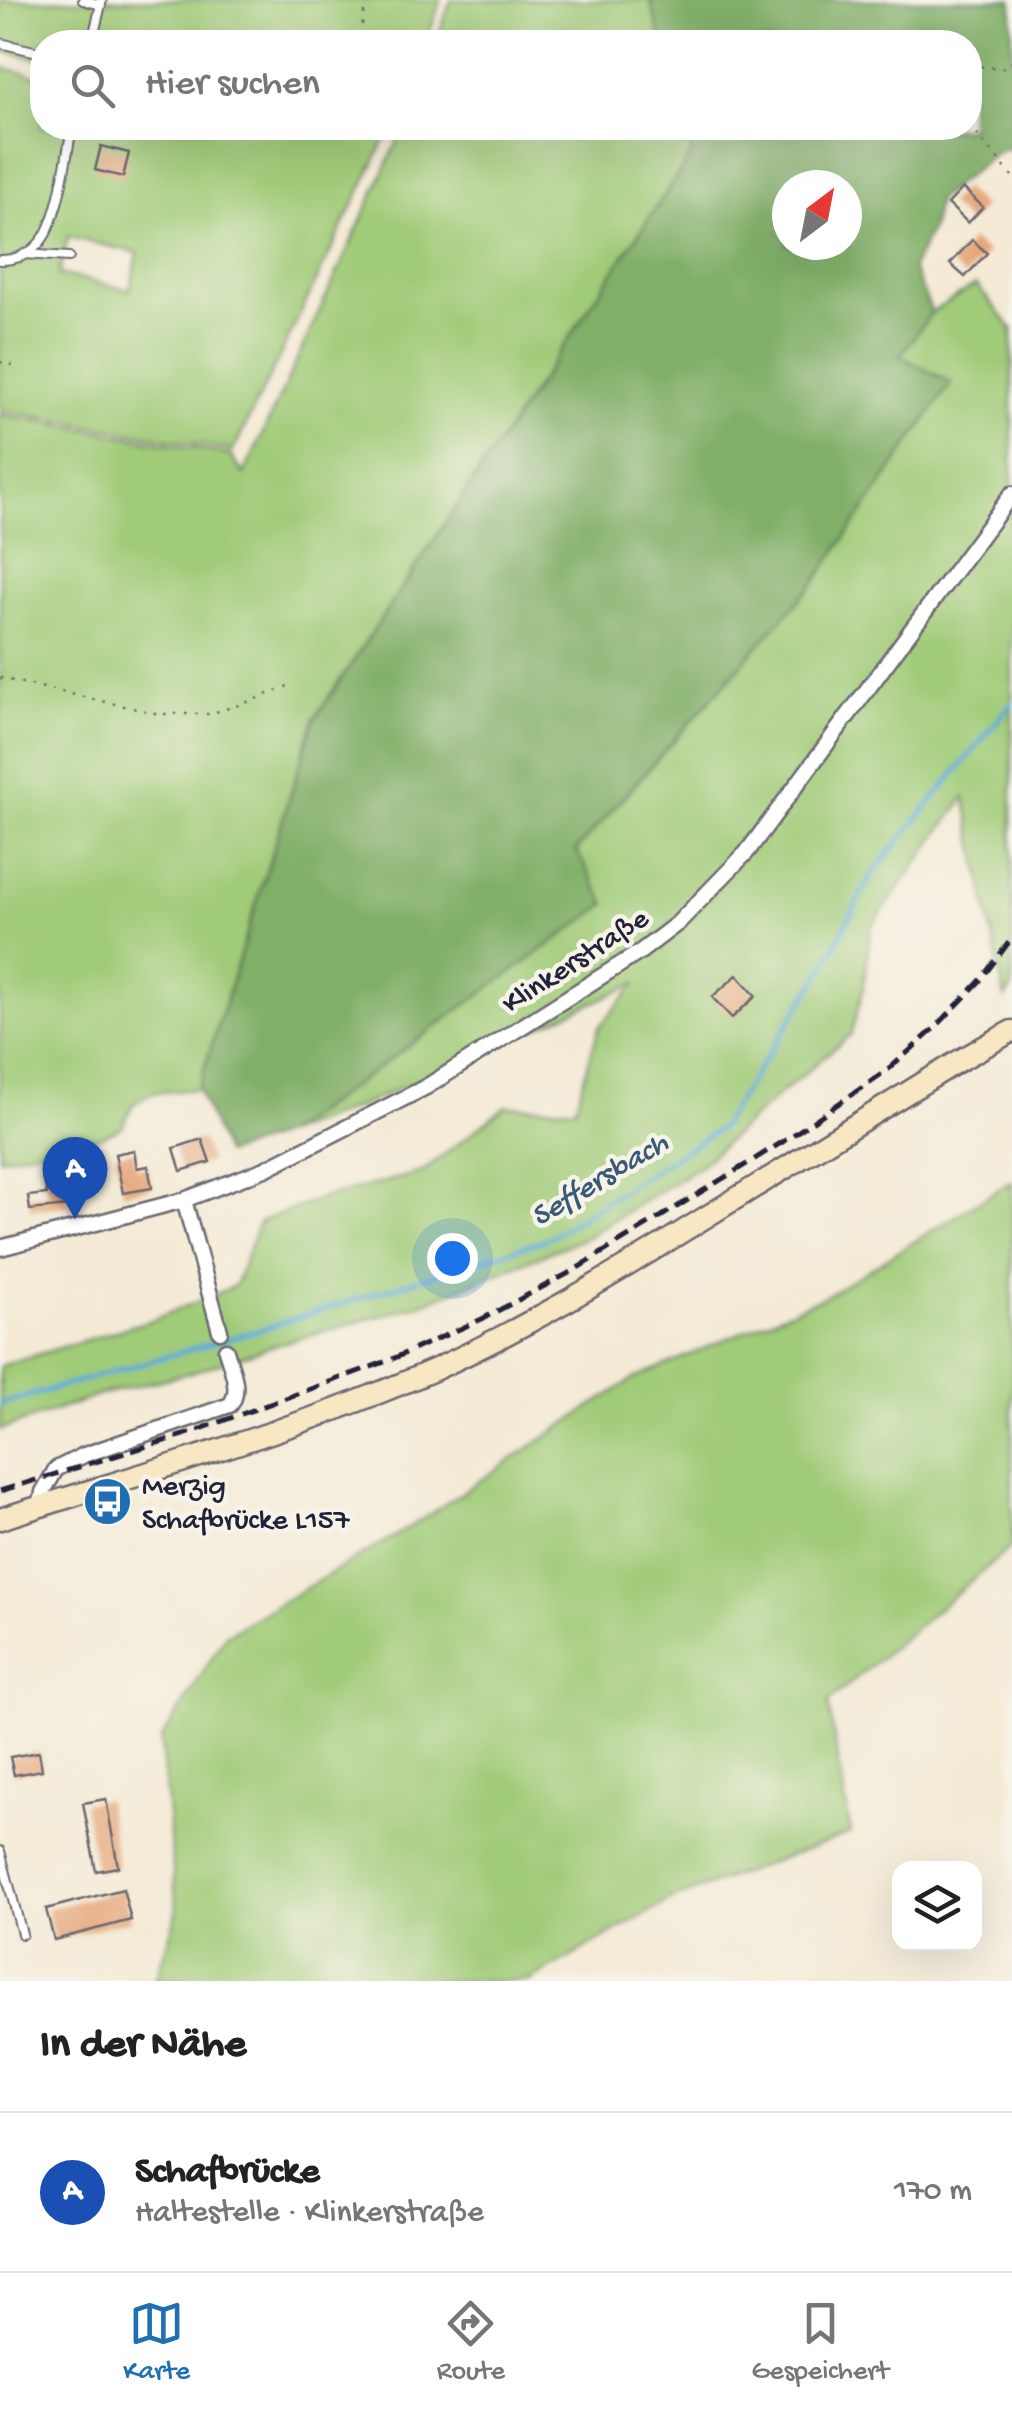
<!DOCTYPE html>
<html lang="de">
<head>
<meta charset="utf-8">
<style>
  body { margin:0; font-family:"Gochi Hand",sans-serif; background:#f6f6f6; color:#222 }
  .controls { position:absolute; right:30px; bottom:30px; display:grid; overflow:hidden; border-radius:20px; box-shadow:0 10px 40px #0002 }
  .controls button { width:90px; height:90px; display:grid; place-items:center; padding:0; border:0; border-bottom:2px solid #e0e0e0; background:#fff; color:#222; font:50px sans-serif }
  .compass { position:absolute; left:772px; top:170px; width:90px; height:90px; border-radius:50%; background:#fff; box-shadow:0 10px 40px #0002; rotate:32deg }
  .you { position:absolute; left:452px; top:1258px; width:35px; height:35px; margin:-25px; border:8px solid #fff; border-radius:50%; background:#1a73e8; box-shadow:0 0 0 15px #1a73e833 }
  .badge { display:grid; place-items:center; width:65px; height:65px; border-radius:50%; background:#1f6fb2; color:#fff; font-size:32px; font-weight:700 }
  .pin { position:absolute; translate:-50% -82px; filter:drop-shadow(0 2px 5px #0008) }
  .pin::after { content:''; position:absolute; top:52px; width:35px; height:30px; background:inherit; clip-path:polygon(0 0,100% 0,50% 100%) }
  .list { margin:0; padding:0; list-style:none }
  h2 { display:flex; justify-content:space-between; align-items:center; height:130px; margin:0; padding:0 40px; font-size:42px }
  h2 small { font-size:32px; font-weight:400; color:#767676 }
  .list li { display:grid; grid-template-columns:65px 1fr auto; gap:30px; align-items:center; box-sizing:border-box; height:160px; padding:0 40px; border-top:2px solid #e0e0e0 }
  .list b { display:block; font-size:38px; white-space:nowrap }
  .list p { margin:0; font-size:32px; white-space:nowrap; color:#767676 }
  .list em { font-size:32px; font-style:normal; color:#767676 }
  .icon { flex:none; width:55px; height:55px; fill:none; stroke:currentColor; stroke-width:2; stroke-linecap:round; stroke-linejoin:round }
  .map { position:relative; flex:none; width:1012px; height:1981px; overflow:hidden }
  .search { position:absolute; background:#fff; box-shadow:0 10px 40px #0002; left:30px; right:30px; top:30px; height:110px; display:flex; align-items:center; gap:25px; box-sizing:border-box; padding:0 35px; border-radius:40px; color:#767676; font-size:38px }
  .sheet { height:290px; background:#fff }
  nav { display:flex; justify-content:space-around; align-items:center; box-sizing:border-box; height:140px; border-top:2px solid #e0e0e0; background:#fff; font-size:28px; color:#767676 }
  nav a { display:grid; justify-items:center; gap:5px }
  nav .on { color:#1f6fb2 }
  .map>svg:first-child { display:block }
  .green { fill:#a0cb78; stroke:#61765a; stroke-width:2.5; fill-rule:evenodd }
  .forest { fill:#80af68; stroke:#516852; stroke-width:2.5; fill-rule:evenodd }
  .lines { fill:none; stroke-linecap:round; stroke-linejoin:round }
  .stream { stroke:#5cacd7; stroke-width:5 }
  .building { fill:#e6a97d }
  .lane-casing { stroke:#6c6871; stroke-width:12 }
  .street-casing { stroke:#6c6871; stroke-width:19 }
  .secondary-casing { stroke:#6c6871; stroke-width:25 }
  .path { stroke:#6c6871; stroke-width:2.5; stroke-dasharray:2.5 8; stroke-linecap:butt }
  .lane { stroke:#fff; stroke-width:8 }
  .street { stroke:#fff; stroke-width:14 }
  .secondary { stroke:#f9e7c3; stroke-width:20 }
  .rail { stroke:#22223b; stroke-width:5; stroke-dasharray:15 8; stroke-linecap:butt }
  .labels { text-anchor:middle; stroke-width:9; stroke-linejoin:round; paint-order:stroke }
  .street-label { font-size:30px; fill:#22223b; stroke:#f7f3e8 }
  .poi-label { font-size:30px; fill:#22223b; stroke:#f7f3e8; text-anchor:start }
  .water-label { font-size:32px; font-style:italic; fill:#395979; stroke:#f7f3e8 }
</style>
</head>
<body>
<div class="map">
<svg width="1012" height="1981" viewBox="0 0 1012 1981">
  <rect width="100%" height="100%" fill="#f7f3e8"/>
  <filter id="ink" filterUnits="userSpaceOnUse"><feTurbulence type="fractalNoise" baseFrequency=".01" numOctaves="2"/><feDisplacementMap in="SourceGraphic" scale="20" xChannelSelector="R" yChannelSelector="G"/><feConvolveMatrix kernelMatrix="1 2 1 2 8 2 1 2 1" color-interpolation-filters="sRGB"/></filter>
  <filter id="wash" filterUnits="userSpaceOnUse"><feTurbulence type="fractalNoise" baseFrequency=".0048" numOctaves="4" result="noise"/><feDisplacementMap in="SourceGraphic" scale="40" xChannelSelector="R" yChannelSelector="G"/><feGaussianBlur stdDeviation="2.25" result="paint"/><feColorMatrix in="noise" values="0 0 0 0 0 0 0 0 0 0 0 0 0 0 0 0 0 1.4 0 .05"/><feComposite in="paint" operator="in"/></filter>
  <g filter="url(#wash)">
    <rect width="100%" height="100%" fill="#f4ead5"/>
    <path class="green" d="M 0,0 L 441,0 L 426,42 L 42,42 L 42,60 L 0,50 Z
      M 451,0 L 650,0 L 662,42 L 436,42 Z
      M 0,67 L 42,77 L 42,128 L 391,128 L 233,451 L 0,410 ZM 68,237 L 138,253 L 130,290 L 59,274 Z
      M 404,128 L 685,128 L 692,154 L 314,719 L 198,1089 L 153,1093 L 133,1104 L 122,1127 L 100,1137 L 0,1158 L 0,414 L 230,455 L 244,474 Z
      M 976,285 L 1012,328 L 1012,988 L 1005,998 L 965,797 L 871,927 L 863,990 L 851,1034 L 767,1105 L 701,1165 L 585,1238 L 418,1305 L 282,1343 L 189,1373 L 103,1394 L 0,1430 L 0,1366 L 155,1319 L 235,1286 L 259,1222 L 323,1198 L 422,1172 L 506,1106 L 575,1108 L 599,1027 L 637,983 L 363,1105 L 286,1134 L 606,904 L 576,851 L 815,582 L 950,383 L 900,356 L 932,312 Z
      M 1012,1181 L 1012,1546 L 828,1702 L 851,1833 L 672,1899 L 529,1981 L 155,1981 L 177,1913 L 161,1740 L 226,1635 L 415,1524 L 633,1379 L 828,1295 Z"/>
    <path class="forest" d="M 650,0 L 1012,0 L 1012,147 L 995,153 L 937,200 L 932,227 L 912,268 L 932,312 L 900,356 L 951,383 L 815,582 L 576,850 L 606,904 L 286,1134 L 225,1154 L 198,1089 L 314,720 L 692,154 L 685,128 L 970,128 L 970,42 L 662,42 ZM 787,185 L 847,185 L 847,245 L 787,245 Z"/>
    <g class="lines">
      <path class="stream" d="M 0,1404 L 259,1330 L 547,1239 L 720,1128 L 820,975 L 870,877 L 1012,703"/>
    </g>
    <g id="blocks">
      <path class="building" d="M 101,146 L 129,153 L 123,177 L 95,170 Z
        M 963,188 L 983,207 L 968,223 L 948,204 Z
        M 972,240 L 987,253 L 965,277 L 950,264 Z
        M 737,975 L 756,996 L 732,1018 L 712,997 Z
        M 202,1139 L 210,1162 L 181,1171 L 174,1148 Z
        M 134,1150 L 137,1168 L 148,1166 L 152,1188 L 123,1193 L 115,1154 Z
        M 68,1159 L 72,1184 L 65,1185 L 68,1206 L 30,1210 L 28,1196 L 47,1194 L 42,1164 Z
        M 39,1752 L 42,1770 L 14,1775 L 10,1757 Z
        M 106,1799 L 118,1867 L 96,1871 L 83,1803 Z
        M 123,1889 L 131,1920 L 54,1940 L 46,1909 Z"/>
    </g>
  </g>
  <g filter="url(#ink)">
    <use href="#blocks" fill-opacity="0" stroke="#6c6871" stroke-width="2.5"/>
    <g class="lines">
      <defs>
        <path id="lane" d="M 83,0 L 101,5
          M 92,42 L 102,0
          M 0,43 L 42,53
          M 24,254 L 69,257
          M 0,260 C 16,260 31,254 41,241 C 59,219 66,157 72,128
          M 0,1851 L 22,1934"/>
        <path id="street" d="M 184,1200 L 220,1331
          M 0,1248 L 184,1200 L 265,1169 L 426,1087 L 640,952 L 678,923 L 747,852 L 1012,494
          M 41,1506 L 43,1492 L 56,1469 L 84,1455 L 230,1405 C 242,1390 231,1368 226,1350"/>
        <path id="secondary" d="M 0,1519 C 146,1472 295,1431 436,1369 C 525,1328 610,1277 693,1225 C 781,1171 869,1117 957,1062 L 1012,1031"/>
      </defs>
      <use href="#lane" class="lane-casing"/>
      <use href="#street" class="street-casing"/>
      <use href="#secondary" class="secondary-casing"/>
      <path class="path" d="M 362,25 L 366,0
        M 970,66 L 1002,68 L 1012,62
        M 970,126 L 1012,176
        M 0,362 L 17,366
        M 0,678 L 159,714 L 209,714 L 245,703 L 288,686"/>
      <use href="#lane" class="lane"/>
      <use href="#street" class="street"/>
      <use href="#secondary" class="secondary"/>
      <path class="rail" d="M 0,1491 L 184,1435 L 390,1360 L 482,1319 L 571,1272 L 784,1141 L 889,1069 L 935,1028 L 979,982 L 1012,938"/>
    </g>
  </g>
  <defs>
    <symbol id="bus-disc" viewBox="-11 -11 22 22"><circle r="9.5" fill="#1f6fb2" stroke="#f7f3e8"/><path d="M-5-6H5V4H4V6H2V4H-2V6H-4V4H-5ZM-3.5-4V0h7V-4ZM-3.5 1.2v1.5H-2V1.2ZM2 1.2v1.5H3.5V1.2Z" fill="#fff"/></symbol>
  </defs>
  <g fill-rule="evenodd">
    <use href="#bus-disc" x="80" y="1474" width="55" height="55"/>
  </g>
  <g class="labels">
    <g class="street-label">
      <text transform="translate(574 959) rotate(-33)" y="10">Klinkerstraße</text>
    </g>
    <g class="poi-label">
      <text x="142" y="1494">Merzig<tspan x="142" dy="34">Schafbrücke L157</tspan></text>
    </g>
    <g class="water-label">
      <text transform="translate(598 1177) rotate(-31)" y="11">Seffersbach</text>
    </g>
  </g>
</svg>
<div class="controls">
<button><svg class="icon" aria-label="layers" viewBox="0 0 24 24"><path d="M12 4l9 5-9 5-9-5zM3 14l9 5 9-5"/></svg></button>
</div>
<svg class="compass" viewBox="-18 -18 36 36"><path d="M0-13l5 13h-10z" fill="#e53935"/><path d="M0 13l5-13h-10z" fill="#767676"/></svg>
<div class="you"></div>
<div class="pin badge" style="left:75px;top:1219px;background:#1a4fb4">A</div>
<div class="search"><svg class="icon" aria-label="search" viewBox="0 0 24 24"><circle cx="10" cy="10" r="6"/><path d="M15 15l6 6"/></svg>Hier suchen</div>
</div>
<section class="sheet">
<h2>In der Nähe<small></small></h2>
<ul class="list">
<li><span class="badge" style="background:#1a4fb4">A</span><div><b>Schafbrücke</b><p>Haltestelle · Klinkerstraße</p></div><em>170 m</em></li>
</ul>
</section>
<nav>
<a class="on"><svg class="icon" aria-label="map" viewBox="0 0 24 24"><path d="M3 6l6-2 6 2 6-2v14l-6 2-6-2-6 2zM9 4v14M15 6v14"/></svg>Karte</a>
<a><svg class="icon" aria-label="directions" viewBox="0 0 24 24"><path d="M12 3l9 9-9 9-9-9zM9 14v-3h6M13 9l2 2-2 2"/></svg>Route</a>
<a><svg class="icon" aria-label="saved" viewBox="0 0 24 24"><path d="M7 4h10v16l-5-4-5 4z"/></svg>Gespeichert</a>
</nav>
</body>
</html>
